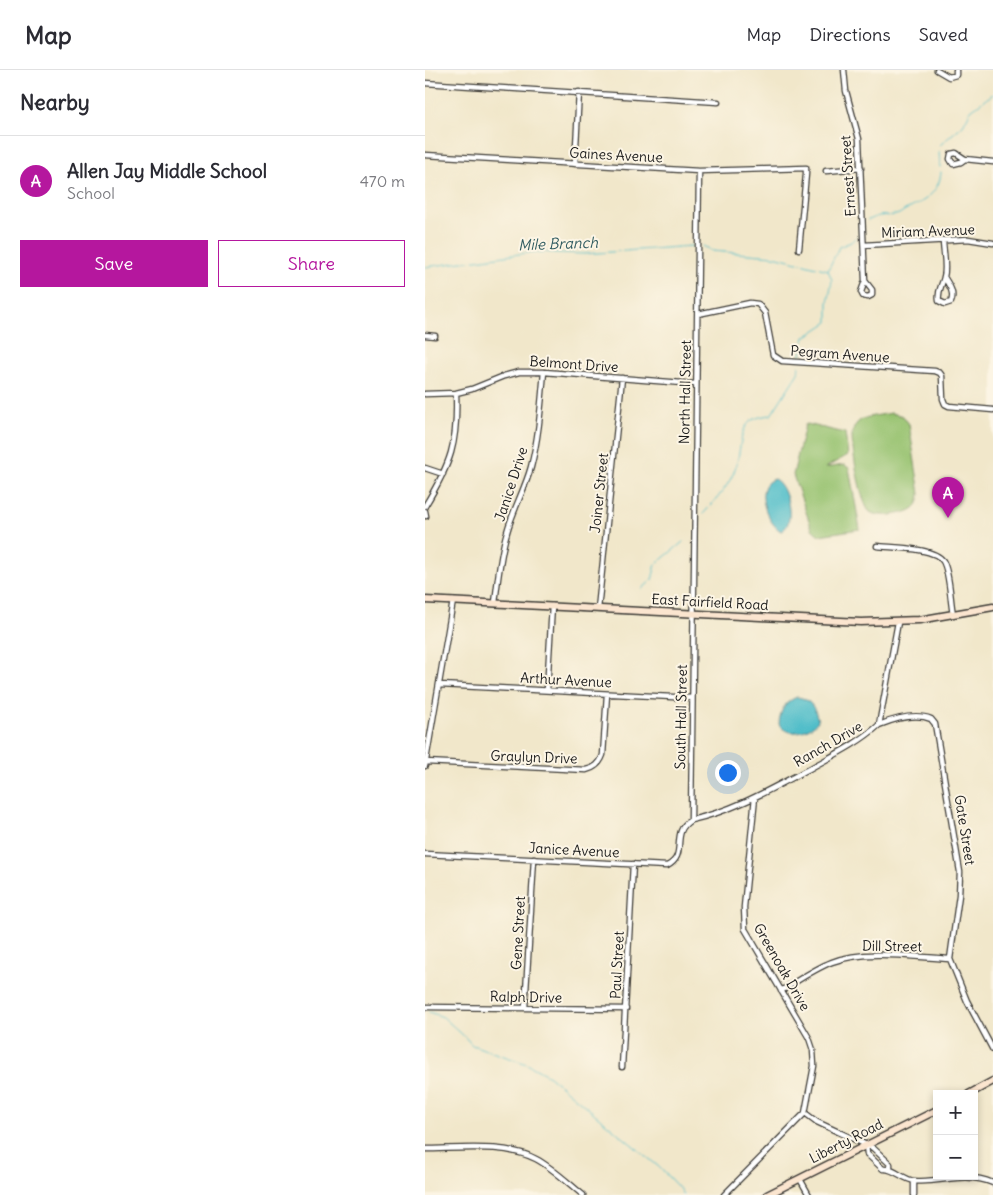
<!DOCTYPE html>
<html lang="en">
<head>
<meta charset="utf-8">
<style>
  body { margin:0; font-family:Delius,sans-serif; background:#f2f2f3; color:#2b2b33 }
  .controls { position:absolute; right:15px; bottom:15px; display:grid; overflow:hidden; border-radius:0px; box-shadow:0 2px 8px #0003 }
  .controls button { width:45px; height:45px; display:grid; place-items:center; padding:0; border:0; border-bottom:1px solid #e1e1e2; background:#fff; color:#2b2b33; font:25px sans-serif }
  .you { position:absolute; left:302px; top:702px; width:18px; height:18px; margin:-12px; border:4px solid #fff; border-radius:50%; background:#1a73e8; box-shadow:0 0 0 8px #1a73e833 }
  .badge { display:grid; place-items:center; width:32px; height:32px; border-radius:50%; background:#b5179e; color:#fff; font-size:16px; font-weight:700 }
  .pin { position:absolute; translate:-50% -41px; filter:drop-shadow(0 1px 2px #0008) }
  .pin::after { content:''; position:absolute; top:26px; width:18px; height:15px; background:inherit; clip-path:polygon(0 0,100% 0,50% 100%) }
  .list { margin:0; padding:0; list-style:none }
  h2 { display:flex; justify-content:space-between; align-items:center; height:65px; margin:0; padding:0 20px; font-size:21px }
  h2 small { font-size:16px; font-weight:400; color:#7c7c81 }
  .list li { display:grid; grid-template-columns:32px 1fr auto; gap:15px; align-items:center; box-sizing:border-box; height:90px; padding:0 20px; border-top:1px solid #e1e1e2 }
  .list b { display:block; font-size:19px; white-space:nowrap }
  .list p { margin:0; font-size:16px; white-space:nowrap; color:#7c7c81 }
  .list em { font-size:16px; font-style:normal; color:#7c7c81 }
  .actions { display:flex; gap:10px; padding:15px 20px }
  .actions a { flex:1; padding:11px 0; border:1px solid #b5179e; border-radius:0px; text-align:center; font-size:18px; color:#b5179e }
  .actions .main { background:#b5179e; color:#fff }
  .map { position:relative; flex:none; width:568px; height:1125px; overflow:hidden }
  header { display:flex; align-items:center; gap:30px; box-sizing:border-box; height:70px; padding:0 25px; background:#fff; border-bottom:1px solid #e1e1e2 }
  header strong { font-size:24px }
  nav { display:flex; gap:28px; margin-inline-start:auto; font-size:18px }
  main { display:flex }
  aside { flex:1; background:#fff }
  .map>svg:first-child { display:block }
  .green { fill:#97c270; stroke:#5a6f46 }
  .water { fill:#50bdc9; stroke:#366c72 }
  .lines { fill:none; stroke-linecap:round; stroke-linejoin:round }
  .stream { stroke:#50bdc9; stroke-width:1 }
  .street-casing { stroke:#3c3a36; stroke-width:7 }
  .secondary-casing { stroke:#3c3a36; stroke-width:9 }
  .street { stroke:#fff; stroke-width:4.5 }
  .secondary { stroke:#fbe5cf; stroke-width:6 }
  .labels { text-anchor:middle; stroke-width:4; stroke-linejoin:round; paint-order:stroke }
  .street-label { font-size:14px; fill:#1c1c1c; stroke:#fcf5e5 }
  .water-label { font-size:15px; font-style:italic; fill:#315c61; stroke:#fcf5e5 }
</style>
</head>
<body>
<header>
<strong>Map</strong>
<nav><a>Map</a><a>Directions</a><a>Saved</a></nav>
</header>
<main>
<aside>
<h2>Nearby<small></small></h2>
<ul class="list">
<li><span class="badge">A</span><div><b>Allen Jay Middle School</b><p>School</p></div><em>470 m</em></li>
</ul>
<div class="actions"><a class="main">Save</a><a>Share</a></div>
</aside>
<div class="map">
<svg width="568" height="1125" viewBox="0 0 568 1125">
  <rect width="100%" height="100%" fill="#fcf5e5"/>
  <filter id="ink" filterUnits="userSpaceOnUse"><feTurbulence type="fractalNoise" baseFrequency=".02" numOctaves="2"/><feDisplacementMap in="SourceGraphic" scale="10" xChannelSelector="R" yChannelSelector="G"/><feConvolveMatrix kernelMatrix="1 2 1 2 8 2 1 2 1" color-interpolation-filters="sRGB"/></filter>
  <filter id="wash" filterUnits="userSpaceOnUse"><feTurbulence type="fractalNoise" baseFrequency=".0096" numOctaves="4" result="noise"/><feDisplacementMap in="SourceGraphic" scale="20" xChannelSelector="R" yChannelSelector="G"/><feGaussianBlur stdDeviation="1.12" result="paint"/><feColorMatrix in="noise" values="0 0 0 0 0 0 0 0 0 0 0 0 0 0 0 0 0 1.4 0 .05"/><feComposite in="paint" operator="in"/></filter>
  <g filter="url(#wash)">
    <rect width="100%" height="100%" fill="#f1e7ca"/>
    <path class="green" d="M 466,343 L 478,346 L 484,354 L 495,424 C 494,430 494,434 489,438 C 481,445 453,448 445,442 C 436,435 427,379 427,367 C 427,361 430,353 436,350 C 441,346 459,345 466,343 Z
      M 382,354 L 420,363 L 423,385 L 400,398 L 419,395 L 424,398 L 435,459 L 394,465 L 387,459 L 368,405 L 380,355 Z"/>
    <path class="water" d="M 349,409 C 362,414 372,455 356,461 C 342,454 327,415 349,409 Z
      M 372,627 C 385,628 391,639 393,651 C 385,662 362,668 354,654 C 355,640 360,632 372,627 Z"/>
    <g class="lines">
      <path class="stream" d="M 515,75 L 538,55 L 546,40 L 568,24
        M 514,81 L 515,97
        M 443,150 C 458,143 457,147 470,145 C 474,145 477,142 480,140 C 498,133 515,122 516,102
        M 278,176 L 287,181 L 349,186 L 403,200 L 414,177 L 426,172 L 431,167
        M 0,197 L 109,182 L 159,184 L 267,176
        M 375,289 L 380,267 L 403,252 L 403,233 L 407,210 L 403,200
        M 278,444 C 291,430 306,414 311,396 C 319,369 311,348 346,345 L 373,303 L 374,296
        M 217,519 L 227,510 L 231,494 L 258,472
        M 4,942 L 18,947 L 39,966 L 47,975 L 102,994 L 124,1006 L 234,1097 L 254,1118 L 258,1125"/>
    </g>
  </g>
  <g filter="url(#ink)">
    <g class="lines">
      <defs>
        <path id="street" d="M 419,0 L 421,21 L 434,69 L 440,211 L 436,222 L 438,226 L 443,227 L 447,225 L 447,220 L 440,211
          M 512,0 L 524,7 L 531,5 L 531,0
          M 0,13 L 293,32
          M 0,85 L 274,101 L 381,98 L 381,104 L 374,179
          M 540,89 L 536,92 L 528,94 L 525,89 L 526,84 L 531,83 L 540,89 L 568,92
          M 150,94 L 154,22
          M 401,101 L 436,98
          M 518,170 C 518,181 522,196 519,207 C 517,216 512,221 514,231 L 520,234 L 526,232 C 530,223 524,215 519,207
          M 439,175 L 543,169 L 568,173
          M 273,244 L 325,233 L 333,234 L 340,243 L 348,285 L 357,291 L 510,301 L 515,303 L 517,306 L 518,329 L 520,334 L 524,336 L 568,340
          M 0,265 L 10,266
          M 0,324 L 31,323 L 47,319 L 79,306 L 94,302 L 119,302 L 270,314
          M 0,398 L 18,404
          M 0,436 C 26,393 33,374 31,323
          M 0,441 L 1,446
          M 452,476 C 468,478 509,477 518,491 C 525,503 525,530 528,544
          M 70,533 C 73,509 75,485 82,462 C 88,440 100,419 106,397 C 114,366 116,334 119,302
          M 173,539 L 197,308
          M 15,615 L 267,628
          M 122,620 L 127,536
          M 454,655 C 469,649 491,643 506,649 L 510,654 L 535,802 L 534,825 L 525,889 L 542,931 L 568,980
          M 1,692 L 161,700 C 170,698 175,694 178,685 L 182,624
          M 0,696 L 28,531
          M 266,750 L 274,101
          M 0,784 L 242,796 C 264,785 244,763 266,750 C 308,741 344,720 382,700 C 407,686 433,674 454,655 L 473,552
          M 356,921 C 372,911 389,899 407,892 C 441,879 488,887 525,889
          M 0,937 L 201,939
          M 100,938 L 109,789
          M 197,997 L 208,794
          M 380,1043 L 392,1052 L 448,1078 L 465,1094 L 465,1098
          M 441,1075 L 442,1084 L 458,1099 C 470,1098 478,1110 490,1111 C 519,1113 537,1101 568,1113
          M 0,1079 C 34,1079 81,1073 111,1089 C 128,1098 143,1113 158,1125
          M 375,1109 L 384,1125
          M 489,1111 L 489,1125
          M 299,1125 L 380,1043 L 389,996 L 388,980 L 384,968 L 320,859 L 319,837 L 330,727"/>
        <path id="secondary" d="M 0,530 L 436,552 L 494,550 L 568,537
          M 544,1024 L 568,1011
          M 342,1125 L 512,1040"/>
      </defs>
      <use href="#street" class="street-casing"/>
      <use href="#secondary" class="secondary-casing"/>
      <use href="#street" class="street"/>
      <use href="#secondary" class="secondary"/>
    </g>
  </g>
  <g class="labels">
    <g class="street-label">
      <text transform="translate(191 85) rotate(3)" y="5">Gaines Avenue</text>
      <text transform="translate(423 106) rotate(-94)" y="5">Ernest Street</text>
      <text transform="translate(503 161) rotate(-2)" y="5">Miriam Avenue</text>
      <text transform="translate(415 284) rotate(4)" y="5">Pegram Avenue</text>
      <text transform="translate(149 294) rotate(4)" y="5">Belmont Drive</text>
      <text transform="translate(260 322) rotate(-89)" y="5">North Hall Street</text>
      <text transform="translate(86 414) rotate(-72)" y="5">Janice Drive</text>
      <text transform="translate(174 423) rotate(-84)" y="5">Joiner Street</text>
      <text transform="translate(285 532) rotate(3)" y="5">East Fairfield Road</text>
      <text transform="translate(141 610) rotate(3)" y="5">Arthur Avenue</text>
      <text transform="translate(256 647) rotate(-89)" y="5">South Hall Street</text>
      <text transform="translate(403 674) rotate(-30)" y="5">Ranch Drive</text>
      <text transform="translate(109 687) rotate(2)" y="5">Graylyn Drive</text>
      <text transform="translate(540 760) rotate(81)" y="5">Gate Street</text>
      <text transform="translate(149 780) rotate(3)" y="5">Janice Avenue</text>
      <text transform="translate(93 863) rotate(-87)" y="5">Gene Street</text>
      <text transform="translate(467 876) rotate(1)" y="5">Dill Street</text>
      <text transform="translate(192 895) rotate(-87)" y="5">Paul Street</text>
      <text transform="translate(357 897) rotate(60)" y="5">Greenoak Drive</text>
      <text transform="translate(101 927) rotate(1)" y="5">Ralph Drive</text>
      <text transform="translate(421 1071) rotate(-27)" y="5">Liberty Road</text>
    </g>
    <g class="water-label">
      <text transform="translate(133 174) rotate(-2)" y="5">Mile Branch</text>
    </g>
  </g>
</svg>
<div class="controls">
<button>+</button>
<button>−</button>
</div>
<div class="you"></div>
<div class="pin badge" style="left:523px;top:448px">A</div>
</div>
</main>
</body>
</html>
